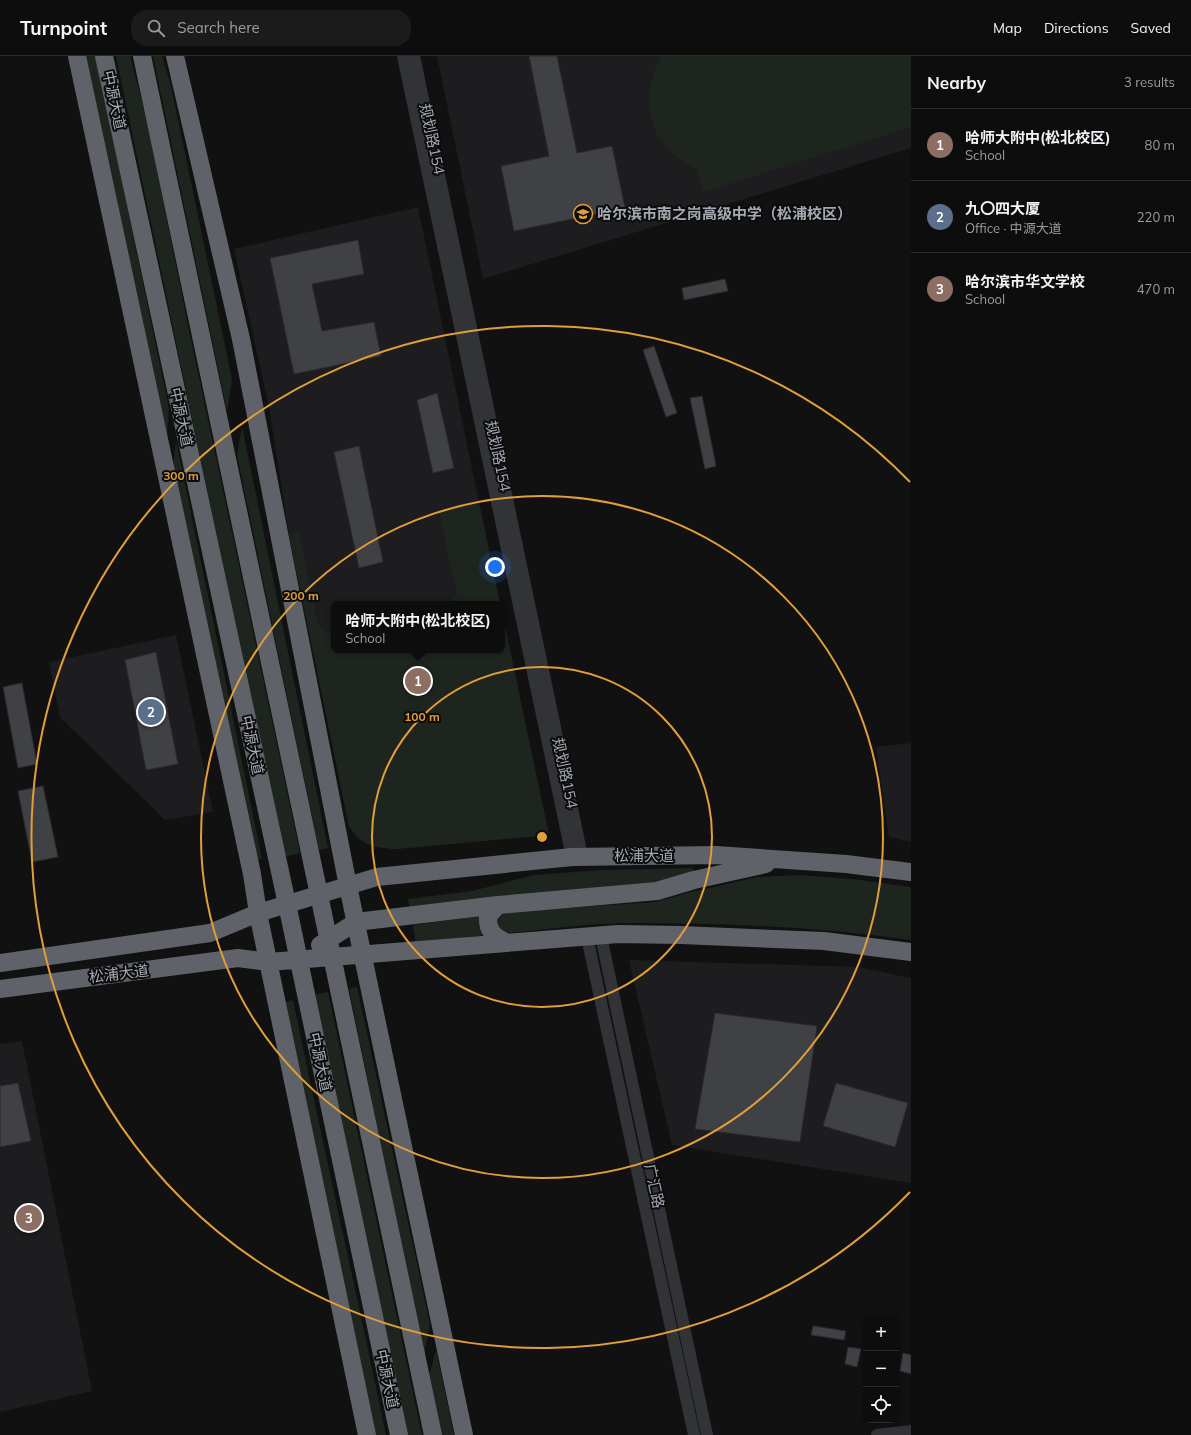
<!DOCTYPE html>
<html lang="en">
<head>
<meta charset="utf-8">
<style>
  body { margin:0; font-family:Mulish,"Noto Sans SC",sans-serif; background:#1b1b1c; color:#f1f3f6 }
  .controls { position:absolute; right:12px; bottom:12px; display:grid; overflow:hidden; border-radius:8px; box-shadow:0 1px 3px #0004 }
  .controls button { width:36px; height:36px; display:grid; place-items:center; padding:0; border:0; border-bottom:1px solid #2d2d2e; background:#0d0d0e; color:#f1f3f6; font:20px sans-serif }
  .you { position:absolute; left:495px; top:511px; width:14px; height:14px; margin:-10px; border:3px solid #fff; border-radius:50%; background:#1a73e8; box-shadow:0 0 0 6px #1a73e833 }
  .badge { display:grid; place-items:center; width:26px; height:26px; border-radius:50%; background:#8c9099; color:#fff; font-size:13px; font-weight:700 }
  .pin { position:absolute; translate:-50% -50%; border:2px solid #fff; box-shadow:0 1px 4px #0006 }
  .popup { position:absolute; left:331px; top:545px; width:174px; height:52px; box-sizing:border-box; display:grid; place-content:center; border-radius:8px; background:#0d0d0e; filter:drop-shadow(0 1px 3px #0005); font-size:13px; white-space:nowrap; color:#9a9c9e }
  .popup b { font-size:15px; color:#f1f3f6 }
  .popup::after { content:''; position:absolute; left:50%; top:100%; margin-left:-8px; border:8px solid transparent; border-top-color:#0d0d0e }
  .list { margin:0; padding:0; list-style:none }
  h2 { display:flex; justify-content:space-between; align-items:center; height:52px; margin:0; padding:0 16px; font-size:17px }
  h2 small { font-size:13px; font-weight:400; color:#9a9c9e }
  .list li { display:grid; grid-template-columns:26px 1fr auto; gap:12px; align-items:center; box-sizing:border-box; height:72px; padding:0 16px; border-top:1px solid #2d2d2e }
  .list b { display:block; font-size:15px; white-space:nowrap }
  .list p { margin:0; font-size:13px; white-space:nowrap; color:#9a9c9e }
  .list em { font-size:13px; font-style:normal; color:#9a9c9e }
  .icon { flex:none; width:22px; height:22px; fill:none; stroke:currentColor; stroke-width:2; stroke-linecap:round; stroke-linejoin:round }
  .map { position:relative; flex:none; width:911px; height:1379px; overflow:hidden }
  header { display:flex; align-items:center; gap:24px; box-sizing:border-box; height:56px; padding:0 20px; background:#0d0d0e; border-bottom:1px solid #2d2d2e }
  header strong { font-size:19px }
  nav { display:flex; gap:22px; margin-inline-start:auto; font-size:14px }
  .search { width:280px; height:36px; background:#1b1b1c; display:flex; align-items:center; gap:10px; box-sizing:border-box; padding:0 14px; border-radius:16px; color:#9a9c9e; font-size:15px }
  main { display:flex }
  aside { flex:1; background:#0d0d0e }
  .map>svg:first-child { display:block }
  .built { fill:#1d1d1f }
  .green { fill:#1e251e }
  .building { fill:#404145; stroke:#2b2b2e }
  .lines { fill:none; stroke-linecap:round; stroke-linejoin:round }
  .minor { stroke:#323337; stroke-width:12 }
  .highway { stroke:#5f6268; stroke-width:18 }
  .ring { fill:none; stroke:#e19e3b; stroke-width:2 }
  .labels { text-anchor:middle; stroke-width:4; stroke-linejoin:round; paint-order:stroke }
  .street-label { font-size:15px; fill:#a4a9b2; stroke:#0c0c0d }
  .poi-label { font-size:15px; font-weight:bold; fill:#a4a9b2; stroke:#0c0c0d; text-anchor:start }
  .centre { fill:#e19e3b; stroke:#0c0c0d; stroke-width:2 }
  .ring-label { font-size:12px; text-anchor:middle; font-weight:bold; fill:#e19e3b; stroke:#0c0c0d; stroke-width:4; stroke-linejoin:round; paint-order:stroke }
</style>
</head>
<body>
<header>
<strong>Turnpoint</strong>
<div class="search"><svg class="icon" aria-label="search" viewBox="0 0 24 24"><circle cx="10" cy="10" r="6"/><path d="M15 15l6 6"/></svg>Search here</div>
<nav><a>Map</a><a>Directions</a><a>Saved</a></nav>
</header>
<main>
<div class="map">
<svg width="911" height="1379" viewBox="0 0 911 1379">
  <rect width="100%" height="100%" fill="#111112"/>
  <path class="built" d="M 437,0 L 911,0 L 911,92 L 483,223 Z
    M 418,151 L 500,548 L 334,548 L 334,594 L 502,594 L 502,556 L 549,779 L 396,793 L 373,791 L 357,782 L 349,770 L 289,479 L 269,351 L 234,193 Z
    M 176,579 L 213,756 L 165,764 L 60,661 L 49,606 Z
    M 911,687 L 911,786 L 889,781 L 876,691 Z
    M 629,904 L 858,911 L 911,922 L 911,1127 L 672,1089 Z
    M 22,985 L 92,1335 L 0,1356 L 0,988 Z"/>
  <path class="green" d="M 84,0 L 96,0 L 169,353 L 166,394 Z
    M 116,0 L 130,0 L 147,65 L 190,279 L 300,797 L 284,801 Z
    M 153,0 L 162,0 L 171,30 L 232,323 L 227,356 Z
    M 661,0 L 911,0 L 911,71 L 703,136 L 697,114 C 686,106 674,100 665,90 C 643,64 646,28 661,0 Z
    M 242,370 L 328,792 L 319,794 L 237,399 Z
    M 176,384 L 262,803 L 255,804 L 172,419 Z
    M 479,446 L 500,548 L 448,548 L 457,539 L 439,456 Z
    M 299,476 L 318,569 L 329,578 L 334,577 L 334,594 L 502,594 L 502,556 L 549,779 L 396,793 C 373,791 362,790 349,770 L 289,479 Z
    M 691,812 L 696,815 L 668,830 L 410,855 L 408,843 L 472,835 L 534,819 L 603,814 Z
    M 799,819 L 852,823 L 911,831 L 911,884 C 819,871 726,867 633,867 C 592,867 550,873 509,877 L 500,876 L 496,872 L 497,859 L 506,856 L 655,846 L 687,837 L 758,821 Z
    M 481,860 L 483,879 L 416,888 L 413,869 Z
    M 357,931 L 430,1268 L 424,1299 L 349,933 Z
    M 328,936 L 422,1379 L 407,1379 L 314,939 Z
    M 293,944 C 323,1089 356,1234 386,1379 L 376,1379 L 284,946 Z
    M 436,1294 L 454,1379 L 442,1379 L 429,1320 Z"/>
  <path class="building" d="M 529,0 L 557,0 L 577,97 L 612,90 L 625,152 L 514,175 L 501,110 L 549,100 Z
    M 358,184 L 364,218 L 312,228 L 322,275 L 374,266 L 381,300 L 294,318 L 270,202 Z
    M 725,223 L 728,235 L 684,244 L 682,232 Z
    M 654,290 L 677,357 L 666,361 L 643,294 Z
    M 437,337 L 454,412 L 433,417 L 417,344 Z
    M 702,340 L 716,410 L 705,413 L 690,342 Z
    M 359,390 L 383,506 L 359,512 L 334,396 Z
    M 156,596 L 178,708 L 146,714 L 125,604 Z
    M 22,627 L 37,708 L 18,712 L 3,631 Z
    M 43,730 L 58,801 L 32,806 L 18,735 Z
    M 715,957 L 817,970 L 800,1086 L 695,1073 Z
    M 18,1027 L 31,1085 L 0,1091 L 0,1030 Z
    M 836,1027 L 908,1047 L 895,1091 L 823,1070 Z
    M 813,1270 L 846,1275 L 844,1284 L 811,1279 Z
    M 848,1291 L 861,1293 L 857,1311 L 845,1308 Z
    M 903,1297 L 911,1299 L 911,1318 L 900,1315 Z"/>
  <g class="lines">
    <path class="minor" d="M 403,0 L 572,801
      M 414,0 L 582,800
      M 601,880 L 707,1379
      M 587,881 L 694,1379
      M 877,1379 L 911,1375"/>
    <path class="highway" d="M 77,0 L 252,818 L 258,857 L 367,1379
      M 104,0 L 287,848 L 399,1379
      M 142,0 L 433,1379
      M 175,0 L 241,283 L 348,830 L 464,1379
      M 498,849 L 488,860 C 487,874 493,880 505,886
      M 320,889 L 356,866 L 498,849 L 657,835 L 694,824 L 766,808
      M 0,907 L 210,877 L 258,857 L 377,821 L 572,801 L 716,799 L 846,808 L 911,816
      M 0,933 L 238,902 L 269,906 L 618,878 L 681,879 L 824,885 L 911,896"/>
  </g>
  <g class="ring">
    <circle cx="542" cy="781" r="170"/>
    <circle cx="542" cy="781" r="341"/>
    <path d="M910 1136A511 511 0 1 1 910 426"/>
  </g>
  <defs>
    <symbol id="school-ring" viewBox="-11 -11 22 22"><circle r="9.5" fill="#0c0c0d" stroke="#e19e3b" stroke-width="1.5"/><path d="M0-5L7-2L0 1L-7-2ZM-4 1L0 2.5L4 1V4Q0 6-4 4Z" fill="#e19e3b"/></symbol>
  </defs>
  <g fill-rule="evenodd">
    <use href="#school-ring" x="572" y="147" width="22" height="22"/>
  </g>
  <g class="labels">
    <g class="street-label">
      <text transform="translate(114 44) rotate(78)" y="5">中源大道</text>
      <text transform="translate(432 83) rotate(78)" y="5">规划路154</text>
      <text transform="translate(181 361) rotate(78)" y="5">中源大道</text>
      <text transform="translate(498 400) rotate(78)" y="5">规划路154</text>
      <text transform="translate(252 689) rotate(78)" y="5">中源大道</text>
      <text transform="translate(565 717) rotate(78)" y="5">规划路154</text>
      <text x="644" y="805">松浦大道</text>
      <text transform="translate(119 918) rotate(-7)" y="5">松浦大道</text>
      <text transform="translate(320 1006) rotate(78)" y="5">中源大道</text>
      <text transform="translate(654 1130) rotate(78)" y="5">广汇路</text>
      <text transform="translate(387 1323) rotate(78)" y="5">中源大道</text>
    </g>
    <g class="poi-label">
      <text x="597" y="163">哈尔滨市南之岗高级中学（松浦校区）</text>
    </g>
  </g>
  <circle cx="542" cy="781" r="6" class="centre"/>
  <g class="ring-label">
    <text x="181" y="424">300 m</text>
    <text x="301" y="544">200 m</text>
    <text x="422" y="665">100 m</text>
  </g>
</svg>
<div class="controls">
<button>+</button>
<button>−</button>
<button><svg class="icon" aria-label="locate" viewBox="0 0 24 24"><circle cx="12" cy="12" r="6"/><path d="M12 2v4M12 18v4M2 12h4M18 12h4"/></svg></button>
</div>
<div class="you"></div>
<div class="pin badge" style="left:418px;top:625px;background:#8d6e63">1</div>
<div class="popup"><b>哈师大附中(松北校区)</b>School</div>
<div class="pin badge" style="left:151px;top:656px;background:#5c6f8a">2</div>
<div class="pin badge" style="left:29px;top:1162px;background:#8d6e63">3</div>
</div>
<aside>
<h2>Nearby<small>3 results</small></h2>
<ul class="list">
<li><span class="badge" style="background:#8d6e63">1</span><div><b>哈师大附中(松北校区)</b><p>School</p></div><em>80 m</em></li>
<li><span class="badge" style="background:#5c6f8a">2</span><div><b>九〇四大厦</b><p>Office · 中源大道</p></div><em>220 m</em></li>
<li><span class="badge" style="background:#8d6e63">3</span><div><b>哈尔滨市华文学校</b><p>School</p></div><em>470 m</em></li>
</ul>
</aside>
</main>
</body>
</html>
